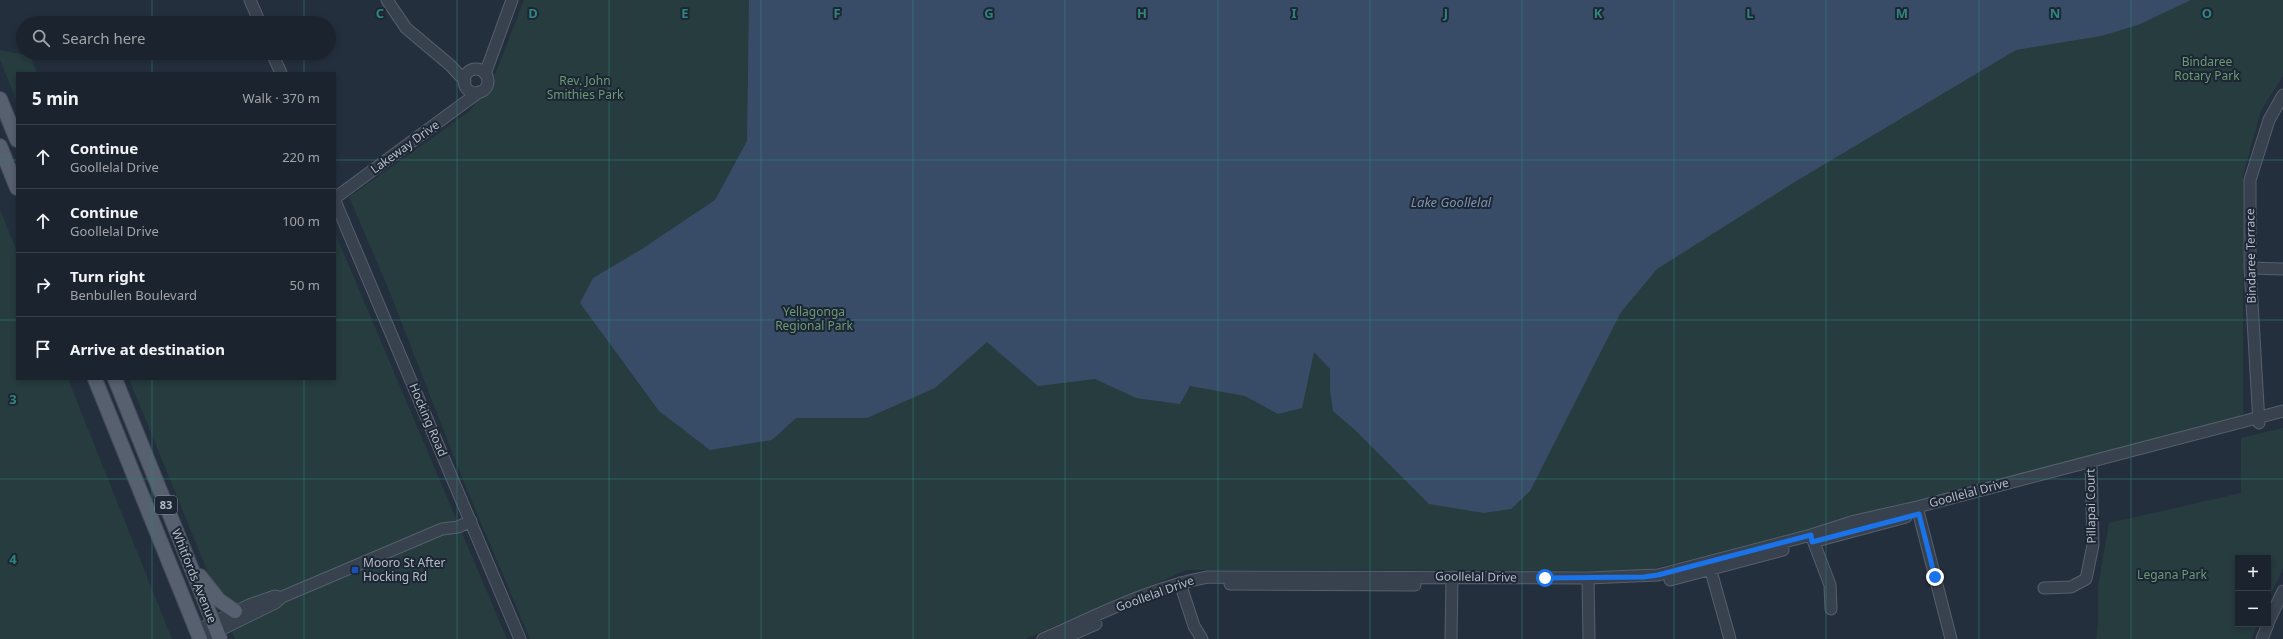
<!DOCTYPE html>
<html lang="en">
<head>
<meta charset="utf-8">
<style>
  body { margin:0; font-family:"Noto Sans",sans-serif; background:#242b36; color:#f1f3f6 }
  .controls { position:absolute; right:12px; bottom:12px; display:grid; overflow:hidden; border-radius:0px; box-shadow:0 2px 6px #0003 }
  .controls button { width:36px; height:36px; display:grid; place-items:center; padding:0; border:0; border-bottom:1px solid #39404a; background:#1b232e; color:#f1f3f6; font:20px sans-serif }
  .stop { position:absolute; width:12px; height:12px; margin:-9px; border:3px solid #1a73e8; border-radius:50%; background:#fff }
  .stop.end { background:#1a73e8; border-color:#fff; box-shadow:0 1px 4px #0008 }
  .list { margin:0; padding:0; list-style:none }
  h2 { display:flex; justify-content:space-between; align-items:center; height:52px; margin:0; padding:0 16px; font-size:17px }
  h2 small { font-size:13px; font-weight:400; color:#a0a4aa }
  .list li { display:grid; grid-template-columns:26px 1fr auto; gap:12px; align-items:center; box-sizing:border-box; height:64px; padding:0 16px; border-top:1px solid #39404a }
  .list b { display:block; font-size:15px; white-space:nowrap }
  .list p { margin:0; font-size:13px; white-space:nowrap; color:#a0a4aa }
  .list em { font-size:13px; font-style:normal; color:#a0a4aa }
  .icon { flex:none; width:22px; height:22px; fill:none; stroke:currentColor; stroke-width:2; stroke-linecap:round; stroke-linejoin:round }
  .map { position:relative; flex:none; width:2283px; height:639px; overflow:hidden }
  .search { position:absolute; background:#1b232e; box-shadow:0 2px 6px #0003; left:16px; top:16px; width:320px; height:44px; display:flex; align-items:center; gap:10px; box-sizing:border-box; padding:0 14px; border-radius:22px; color:#a0a4aa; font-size:15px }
  .panel { position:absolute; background:#1b232e; box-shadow:0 2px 6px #0003; left:16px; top:72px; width:320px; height:308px; border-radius:0px }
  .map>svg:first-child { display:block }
  .green { fill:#263c3f }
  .water { fill:#394c67 }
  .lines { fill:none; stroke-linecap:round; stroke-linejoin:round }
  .minor-casing { stroke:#565f6c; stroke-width:13 }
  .major-casing { stroke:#414a57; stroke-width:16 }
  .minor { stroke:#38414e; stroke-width:11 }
  .major { stroke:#56606e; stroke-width:14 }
  .route { stroke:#1a73e8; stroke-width:5 }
  .grid { fill:none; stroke:#308480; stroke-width:1; stroke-opacity:0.55 }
  .transit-dot { fill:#1a4fb4; stroke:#1d2633; stroke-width:1.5 }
  .labels { text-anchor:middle; stroke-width:4; stroke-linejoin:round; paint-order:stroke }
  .shield { fill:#1d2633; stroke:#878f9c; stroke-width:1 }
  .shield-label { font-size:11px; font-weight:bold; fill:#b4bcc9 }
  .park-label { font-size:12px; fill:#6b9a76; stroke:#1d2633 }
  .street-label { font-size:12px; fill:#b4bcc9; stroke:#1d2633 }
  .poi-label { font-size:12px; fill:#b4bcc9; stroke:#1d2633; text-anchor:start }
  .water-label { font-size:13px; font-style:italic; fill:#7c92b1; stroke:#1d2633 }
  .grid-label { font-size:13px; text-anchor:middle; font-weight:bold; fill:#308480; stroke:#1d2633; stroke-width:4; stroke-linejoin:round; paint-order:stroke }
</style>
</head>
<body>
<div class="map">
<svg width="2283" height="639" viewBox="0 0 2283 639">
  <rect width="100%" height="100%" fill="#242f3e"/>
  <path class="green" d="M 524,0 L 2283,0 L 2283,76 L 2261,111 L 2243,175 L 2243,413 L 2240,415 L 2240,420 L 2137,449 L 1643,571 L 1187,570 L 1025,639 L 530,639 L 465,485 L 388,288 L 349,197 L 470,111 L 496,72 Z
    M 0,50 L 30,56 L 37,73 L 17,73 L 17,102 L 0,60 Z
    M 0,209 L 17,252 L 17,379 L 68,379 L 172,639 L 0,639 Z
    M 335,233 L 507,639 L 235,639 L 129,379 L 335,379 Z
    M 2283,428 L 2283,568 L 2268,601 L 2268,558 L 2238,558 L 2238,624 L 2258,624 L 2251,639 L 2096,639 L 2098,623 L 2098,586 L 2109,523 L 2241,493 L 2241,438 Z"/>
  <path class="water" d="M 749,0 L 2191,0 L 2138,25 L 2101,36 L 2016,50 L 1798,180 L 1657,269 L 1621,312 L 1530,491 L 1511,509 L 1484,513 L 1429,504 L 1356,431 L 1333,411 L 1330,391 L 1330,369 L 1314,352 L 1302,408 L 1278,414 L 1245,396 L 1190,386 L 1180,404 L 1136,398 L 1095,379 L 1038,386 L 987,342 L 935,388 L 867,418 L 796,418 L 772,440 L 710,450 L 659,411 L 580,303 L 593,278 L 642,249 L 715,200 L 747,141 Z"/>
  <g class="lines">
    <defs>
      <path id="minor" d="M 250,0 L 260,23
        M 387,0 L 406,28 L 450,65 L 465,81
        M 272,53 L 281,73
        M464 81a12 12 0 1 1 24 0a12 12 0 1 1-24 0Z
        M 485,74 L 512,0
        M 335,198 L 479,92
        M 335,201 L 520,639
        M 2250,268 L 2283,269
        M 2259,423 L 2250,268 L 2250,180 L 2269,120 L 2283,95
        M 1917,507 L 1951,639
        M 1811,535 L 1830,585 L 1831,609
        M 1820,540 L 1906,517
        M 1709,564 L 1730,639
        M 1588,578 L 1589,639
        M 1670,580 L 1783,550
        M 1180,583 L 1194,626 L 1202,639
        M 1230,584 L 1415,585
        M 2044,588 L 2071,587 L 2086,579 L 2093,545 L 2091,462
        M 2268,623 L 2283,591
        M 196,631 L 249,605 L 275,596 L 279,597
        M 202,639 L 275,603 L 282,597 L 442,529 L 458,527 L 471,521
        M 1043,639 C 1096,616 1151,587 1208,577 L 1588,578 L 1658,575 L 1811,535 L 1855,521 L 1917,507 L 2283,411
        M 1062,639 L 1096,624
        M 1451,639 L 1452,577
        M 2262,639 L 2268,624"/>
      <path id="major" d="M 0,99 L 17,140
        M 0,146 L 17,188
        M 95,379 L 200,639
        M 115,379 L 220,639
        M 200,576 L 219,600 L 235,611"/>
    </defs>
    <use href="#minor" class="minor-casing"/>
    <use href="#major" class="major-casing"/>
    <use href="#minor" class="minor"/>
    <use href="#major" class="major"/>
  </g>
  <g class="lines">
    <path class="route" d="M 1545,578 L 1644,577 L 1658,575 L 1811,535 L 1812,542 L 1919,514 L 1935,577"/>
  </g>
  <path class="grid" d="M 152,0 L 152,23M 304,0 L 304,23M 457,0 L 457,639M 609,0 L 609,639M 761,0 L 761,639M 913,0 L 913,639M 1065,0 L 1065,639M 1218,0 L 1218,639M 1370,0 L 1370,639M 1522,0 L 1522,639M 1674,0 L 1674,639M 1826,0 L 1826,639M 1979,0 L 1979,639M 2131,0 L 2131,639M 152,53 L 152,73M 304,53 L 304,73M 0,160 L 17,160M 335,160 L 2283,160M 0,320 L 17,320M 335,320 L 2283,320M 152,379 L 152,639M 304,379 L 304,639M 0,479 L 2283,479"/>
  <rect class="transit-dot" x="351" y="566" width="8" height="8" rx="2"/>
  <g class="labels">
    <rect class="shield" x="155" y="496" width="22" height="18" rx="3"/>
    <g class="shield-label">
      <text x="166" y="509">83</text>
    </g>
    <g class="park-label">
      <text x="2207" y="66">Bindaree<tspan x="2207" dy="14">Rotary Park</tspan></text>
      <text x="585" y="85">Rev. John<tspan x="585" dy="14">Smithies Park</tspan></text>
      <text x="814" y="316">Yellagonga<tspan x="814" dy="14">Regional Park</tspan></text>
      <text x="2172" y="579">Legana Park</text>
    </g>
    <g class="street-label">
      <text transform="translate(405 147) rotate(-36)" y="4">Lakeway Drive</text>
      <text transform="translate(2251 256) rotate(-91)" y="4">Bindaree Terrace</text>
      <text transform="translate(428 420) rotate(67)" y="4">Hocking Road</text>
      <text transform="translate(1969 493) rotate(-15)" y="4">Goollelal Drive</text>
      <text transform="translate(2091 506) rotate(-91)" y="4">Pillapai Court</text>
      <text transform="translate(194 576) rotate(68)" y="4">Whitfords Avenue</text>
      <text transform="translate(1476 577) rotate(1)" y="4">Goollelal Drive</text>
      <text transform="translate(1155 594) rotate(-20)" y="4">Goollelal Drive</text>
    </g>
    <g class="poi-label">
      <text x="363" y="567">Mooro St After<tspan x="363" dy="14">Hocking Rd</tspan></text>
    </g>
    <g class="water-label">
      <text x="1451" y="207">Lake Goollelal</text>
    </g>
  </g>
  <g class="grid-label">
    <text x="380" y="18">C</text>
    <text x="533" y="18">D</text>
    <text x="685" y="18">E</text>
    <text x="837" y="18">F</text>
    <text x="989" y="18">G</text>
    <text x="1142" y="18">H</text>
    <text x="1294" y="18">I</text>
    <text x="1446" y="18">J</text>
    <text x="1598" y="18">K</text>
    <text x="1750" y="18">L</text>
    <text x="1902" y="18">M</text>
    <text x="2055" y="18">N</text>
    <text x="2207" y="18">O</text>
    <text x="13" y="404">3</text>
    <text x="13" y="564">4</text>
  </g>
</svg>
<div class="controls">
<button>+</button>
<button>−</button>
</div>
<div class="stop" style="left:1545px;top:578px"></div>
<div class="stop end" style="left:1935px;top:577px"></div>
<div class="search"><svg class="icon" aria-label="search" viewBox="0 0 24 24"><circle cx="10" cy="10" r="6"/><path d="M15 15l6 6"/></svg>Search here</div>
<section class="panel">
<h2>5 min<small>Walk · 370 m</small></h2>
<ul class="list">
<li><svg class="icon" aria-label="ahead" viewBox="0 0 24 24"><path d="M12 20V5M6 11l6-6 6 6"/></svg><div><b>Continue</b><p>Goollelal Drive</p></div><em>220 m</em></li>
<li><svg class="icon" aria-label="ahead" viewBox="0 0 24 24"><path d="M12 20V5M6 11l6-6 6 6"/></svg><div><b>Continue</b><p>Goollelal Drive</p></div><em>100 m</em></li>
<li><svg class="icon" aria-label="right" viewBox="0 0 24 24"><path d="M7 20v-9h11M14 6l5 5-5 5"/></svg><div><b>Turn right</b><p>Benbullen Boulevard</p></div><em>50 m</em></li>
<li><svg class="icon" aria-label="arrive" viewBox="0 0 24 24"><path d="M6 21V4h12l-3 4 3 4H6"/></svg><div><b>Arrive at destination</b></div></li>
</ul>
</section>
</div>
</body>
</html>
